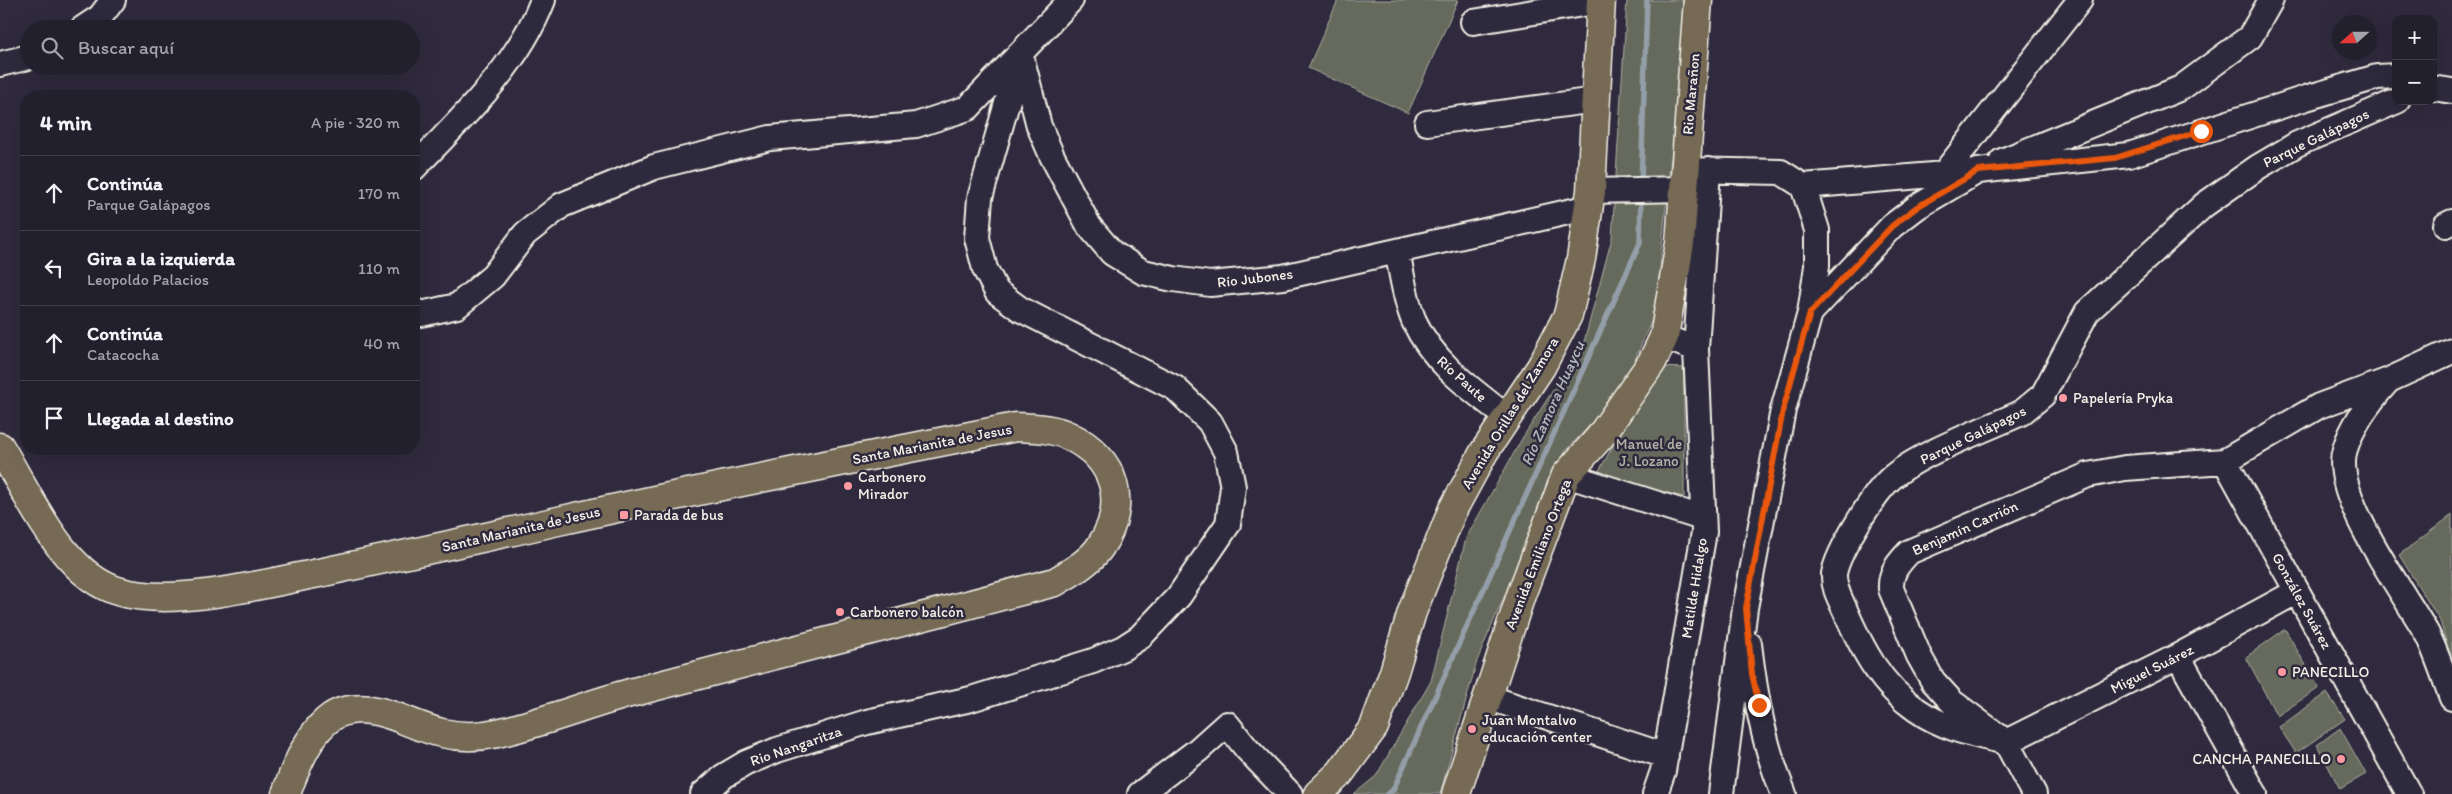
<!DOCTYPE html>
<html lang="es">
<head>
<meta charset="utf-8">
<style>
  body { margin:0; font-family:Itim,sans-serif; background:#2f2d3a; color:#f1f3f6 }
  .controls { position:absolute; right:15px; top:15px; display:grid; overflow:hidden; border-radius:10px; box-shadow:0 5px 20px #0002 }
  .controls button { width:45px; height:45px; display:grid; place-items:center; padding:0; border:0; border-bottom:1px solid #403e4a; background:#23202e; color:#f1f3f6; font:25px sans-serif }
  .compass { position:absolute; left:2332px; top:15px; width:45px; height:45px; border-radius:50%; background:#23202e; box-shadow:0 5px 20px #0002; rotate:249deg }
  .stop { position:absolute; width:15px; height:15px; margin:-11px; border:4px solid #ea580c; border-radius:50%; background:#fff }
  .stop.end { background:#ea580c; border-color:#fff; box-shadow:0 1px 5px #0008 }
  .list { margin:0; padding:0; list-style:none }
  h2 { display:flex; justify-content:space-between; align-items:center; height:65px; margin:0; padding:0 20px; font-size:21px }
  h2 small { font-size:16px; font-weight:400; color:#a3a3aa }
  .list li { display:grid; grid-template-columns:32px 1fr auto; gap:15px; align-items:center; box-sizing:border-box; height:75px; padding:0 20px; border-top:1px solid #403e4a }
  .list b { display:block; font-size:19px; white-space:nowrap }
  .list p { margin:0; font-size:16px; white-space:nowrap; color:#a3a3aa }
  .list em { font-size:16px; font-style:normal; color:#a3a3aa }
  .icon { flex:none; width:28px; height:28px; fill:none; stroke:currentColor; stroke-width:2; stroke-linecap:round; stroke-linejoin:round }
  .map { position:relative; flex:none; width:2452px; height:794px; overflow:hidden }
  .search { position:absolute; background:#23202e; box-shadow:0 5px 20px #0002; left:20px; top:20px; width:400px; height:55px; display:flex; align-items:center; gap:12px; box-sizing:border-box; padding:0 18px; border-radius:28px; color:#a3a3aa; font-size:19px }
  .panel { position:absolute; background:#23202e; box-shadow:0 5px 20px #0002; left:20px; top:90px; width:400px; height:365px; border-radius:20px }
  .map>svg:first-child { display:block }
  .green { fill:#666a5c; stroke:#adaea2 }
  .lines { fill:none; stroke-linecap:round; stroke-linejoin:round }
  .stream { stroke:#939ea8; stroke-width:5.5 }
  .minor-casing { stroke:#f4f1e8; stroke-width:28 }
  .major-casing { stroke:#f4f1e8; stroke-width:31 }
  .minor { stroke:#2f2a3d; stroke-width:24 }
  .major { stroke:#766a54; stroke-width:28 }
  .route { stroke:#ea580c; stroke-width:6 }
  .poi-dot { fill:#ff9aa2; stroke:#2f2a3d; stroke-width:2 }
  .labels { text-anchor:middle; stroke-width:5; stroke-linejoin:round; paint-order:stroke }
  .street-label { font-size:15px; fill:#f4f1e8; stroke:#2f2a3d }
  .poi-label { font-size:15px; fill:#f4f1e8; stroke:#2f2a3d; text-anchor:start }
  .park-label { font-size:15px; fill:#b4b4a9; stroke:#2f2a3d }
  .water-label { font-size:16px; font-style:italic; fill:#b3babd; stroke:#2f2a3d }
</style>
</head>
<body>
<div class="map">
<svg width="2452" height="794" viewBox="0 0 2452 794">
  <rect width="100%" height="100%" fill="#2f2a3d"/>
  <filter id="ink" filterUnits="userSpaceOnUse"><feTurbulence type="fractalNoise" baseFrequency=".02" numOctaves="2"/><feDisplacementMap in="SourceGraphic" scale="10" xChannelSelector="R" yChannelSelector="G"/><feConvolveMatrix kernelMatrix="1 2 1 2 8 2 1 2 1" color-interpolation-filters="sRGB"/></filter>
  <g filter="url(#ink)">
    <path class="green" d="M 1338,0 L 1458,0 L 1408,113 L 1308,68 Z
      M 1627,0 L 1691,0 L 1669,174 L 1656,310 L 1622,390 L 1565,452 L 1477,661 L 1440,794 L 1354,794 L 1376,776 L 1431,681 L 1466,538 L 1523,437 L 1584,342 L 1612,238 Z
      M 1658,367 L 1684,368 L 1684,497 L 1596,476 Z
      M 2452,515 L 2452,661 L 2440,621 L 2399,555 Z
      M 2285,629 L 2319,688 L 2277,716 L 2246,657 Z
      M 2327,693 L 2345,719 L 2296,753 L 2279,727 Z
      M 2340,728 L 2366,774 L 2340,789 L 2317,745 Z"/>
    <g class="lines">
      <path class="stream" d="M 1641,185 L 1647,0
        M 1387,794 L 1393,790 L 1640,243 L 1641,195"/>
      <defs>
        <path id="minor" d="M 1473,22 L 1601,1
          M 82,29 L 100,17 L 113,0
          M 1021,56 L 1039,126 L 1052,156 L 1089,226 L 1112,253 L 1143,272 L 1173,279 L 1210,284 L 1283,277 L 1590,207
          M 0,64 L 29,57
          M 2433,88 L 2452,91
          M 1427,123 L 1595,100
          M 2002,161 L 2181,88 L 2250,37 L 2271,0
          M 414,168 C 462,118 518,66 543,0
          M 1685,170 L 1781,172 L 1803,186 L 1817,230 L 1817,266 L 1810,313 L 1783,410 L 1745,608 L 1721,794
          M 1942,176 L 2080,0
          M 1803,186 L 1968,172
          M 1591,191 L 1684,189
          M 2446,225 L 2452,222
          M 1397,251 C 1402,274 1405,300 1414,321 C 1434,364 1471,389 1507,417
          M 414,310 L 421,314 L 457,306 L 493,276 L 525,234 L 562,205 L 654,167 L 770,138 L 916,125 L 968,108 L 1071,0
          M 1810,313 L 1892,226 L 1917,207 L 1978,171 L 2129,155 L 2306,98 L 2377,77 L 2396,76
          M 1696,349 L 1708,170
          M 2387,382 C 2370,401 2353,423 2345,449 C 2330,495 2404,592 2427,634 C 2437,654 2444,677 2452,698
          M 2225,461 L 2409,794
          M 1566,475 L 1702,518
          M 1749,644 C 1755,695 1764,747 1784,794
          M 2178,656 L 2255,794
          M 1487,697 L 1666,756
          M 2006,742 C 1975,735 1944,729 1917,710 C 1881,686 1862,649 1845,610 C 1840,599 1833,587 1834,574 C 1837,553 1873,495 1889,480 C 1917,454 1984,430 2021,413 L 2043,395 L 2087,312 L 2204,205 L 2258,167 L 2297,144 L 2397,101
          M 2006,742 L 2178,656 L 2296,592
          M 703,794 L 724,776 L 746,763 L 777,750 L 867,722 L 971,699 L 1093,661 L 1123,648 L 1140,637 L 1179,596 L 1228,524 L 1233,487 L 1226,452 L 1210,422 L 1175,388 L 1020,309 L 997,292 L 985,269 L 977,238 L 980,198 L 1021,54
          M 1140,794 L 1198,750 L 1227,724 L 1247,749 L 1290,794
          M 1655,794 L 1663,771 L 1704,532 L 1696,349 L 1664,337
          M 2034,794 L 2006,742 L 1952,702 L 1933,681 L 1919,656 L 1891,589 C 1890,572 1898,564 1909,552 L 2088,475 L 2125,468 L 2225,461 L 2319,406 L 2389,380 L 2452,351"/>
        <path id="major" d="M 0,447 C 29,495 63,577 121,592 C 177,607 262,584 319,573 C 399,556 479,539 558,521 C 711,487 863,457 1016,427 C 1034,428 1053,428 1069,436 C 1116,458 1129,504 1100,547 C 1090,562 1070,573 1055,582 C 913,619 772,656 630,693 C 586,705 542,723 497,733 C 480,737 459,737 442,733 C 409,726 381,703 345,711 C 314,718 295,768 286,794
          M 1318,794 L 1340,773 L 1374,727 L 1394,672 L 1412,612 L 1452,511 L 1484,452 L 1541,367 L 1568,315 L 1581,259 L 1591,191 L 1601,0
          M 1456,794 L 1521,595 L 1566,475 L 1600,437 L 1652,362 L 1664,337 L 1680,243 L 1698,0"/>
      </defs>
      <use href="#minor" class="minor-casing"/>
      <use href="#major" class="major-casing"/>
      <use href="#minor" class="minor"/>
      <use href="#major" class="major"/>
    </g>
  </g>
  <g class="lines" filter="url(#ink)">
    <path class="route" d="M 1759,705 L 1752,674 L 1746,608 L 1783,410 L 1810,313 L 1892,226 L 1917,207 L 1978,171 L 2115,158 L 2201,131"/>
  </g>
  <g class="poi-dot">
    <circle cx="2063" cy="398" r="5"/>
    <circle cx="848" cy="486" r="5"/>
    <rect x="619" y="510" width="10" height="10" rx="2.5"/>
    <circle cx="840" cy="612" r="5"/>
    <circle cx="2282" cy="672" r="5"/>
    <circle cx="1472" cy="729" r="5"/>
    <circle cx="2341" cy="759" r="5"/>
  </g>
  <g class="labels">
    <g class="street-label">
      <text transform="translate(1691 94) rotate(-85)" y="5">Rio Marañon</text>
      <text transform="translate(2316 138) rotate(-26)" y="5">Parque Galápagos</text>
      <text transform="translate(1255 278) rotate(-7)" y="5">Río Jubones</text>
      <text transform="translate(1462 379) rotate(42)" y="5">Río Paute</text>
      <text transform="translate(1510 413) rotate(-59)" y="5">Avenida Orillas del Zamora</text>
      <text transform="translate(1973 435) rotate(-26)" y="5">Parque Galápagos</text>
      <text transform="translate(932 444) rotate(-11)" y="5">Santa Marianita de Jesus</text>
      <text transform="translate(1965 528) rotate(-24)" y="5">Benjamín Carrión</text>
      <text transform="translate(521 529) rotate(-13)" y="5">Santa Marianita de Jesus</text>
      <text transform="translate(1538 554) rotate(-69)" y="5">Avenida Emiliano Ortega</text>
      <text transform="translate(1694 588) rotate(-81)" y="5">Matilde Hidalgo</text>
      <text transform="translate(2302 601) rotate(61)" y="5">González Suárez</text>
      <text transform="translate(2152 669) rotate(-27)" y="5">Miguel Suárez</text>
      <text transform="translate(796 746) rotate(-19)" y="5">Rio Nangaritza</text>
    </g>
    <g class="poi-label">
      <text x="2073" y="403">Papelería Pryka</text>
      <text x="858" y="482">Carbonero<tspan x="858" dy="17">Mirador</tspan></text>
      <text x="634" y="520">Parada de bus</text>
      <text x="850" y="617">Carbonero balcón</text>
      <text x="2292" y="677">PANECILLO</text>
      <text x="1482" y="725">Juan Montalvo<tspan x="1482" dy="17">educación center</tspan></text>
      <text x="2331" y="764" text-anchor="end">CANCHA PANECILLO</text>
    </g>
    <g class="park-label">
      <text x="1649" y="449">Manuel de<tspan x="1649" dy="17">J. Lozano</tspan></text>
    </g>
    <g class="water-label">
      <text transform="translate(1552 403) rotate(-66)" y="6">Río Zamora Huaycu</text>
    </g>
  </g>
</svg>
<div class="controls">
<button>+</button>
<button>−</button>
</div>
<svg class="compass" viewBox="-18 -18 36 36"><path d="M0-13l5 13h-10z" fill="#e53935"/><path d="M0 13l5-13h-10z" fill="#a3a3aa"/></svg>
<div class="stop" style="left:2201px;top:131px"></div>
<div class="stop end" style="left:1759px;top:705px"></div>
<div class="search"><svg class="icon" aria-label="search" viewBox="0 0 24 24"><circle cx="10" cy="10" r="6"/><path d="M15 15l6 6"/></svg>Buscar aquí</div>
<section class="panel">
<h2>4 min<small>A pie · 320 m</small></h2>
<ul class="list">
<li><svg class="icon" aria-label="ahead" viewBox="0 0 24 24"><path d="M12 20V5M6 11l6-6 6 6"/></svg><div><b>Continúa</b><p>Parque Galápagos</p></div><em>170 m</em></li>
<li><svg class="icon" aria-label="left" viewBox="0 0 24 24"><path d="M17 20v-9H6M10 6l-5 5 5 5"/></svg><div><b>Gira a la izquierda</b><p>Leopoldo Palacios</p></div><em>110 m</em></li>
<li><svg class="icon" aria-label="ahead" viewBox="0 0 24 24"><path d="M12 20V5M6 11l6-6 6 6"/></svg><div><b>Continúa</b><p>Catacocha</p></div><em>40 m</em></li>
<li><svg class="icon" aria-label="arrive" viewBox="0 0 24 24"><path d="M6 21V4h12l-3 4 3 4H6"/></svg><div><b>Llegada al destino</b></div></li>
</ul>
</section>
</div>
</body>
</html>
